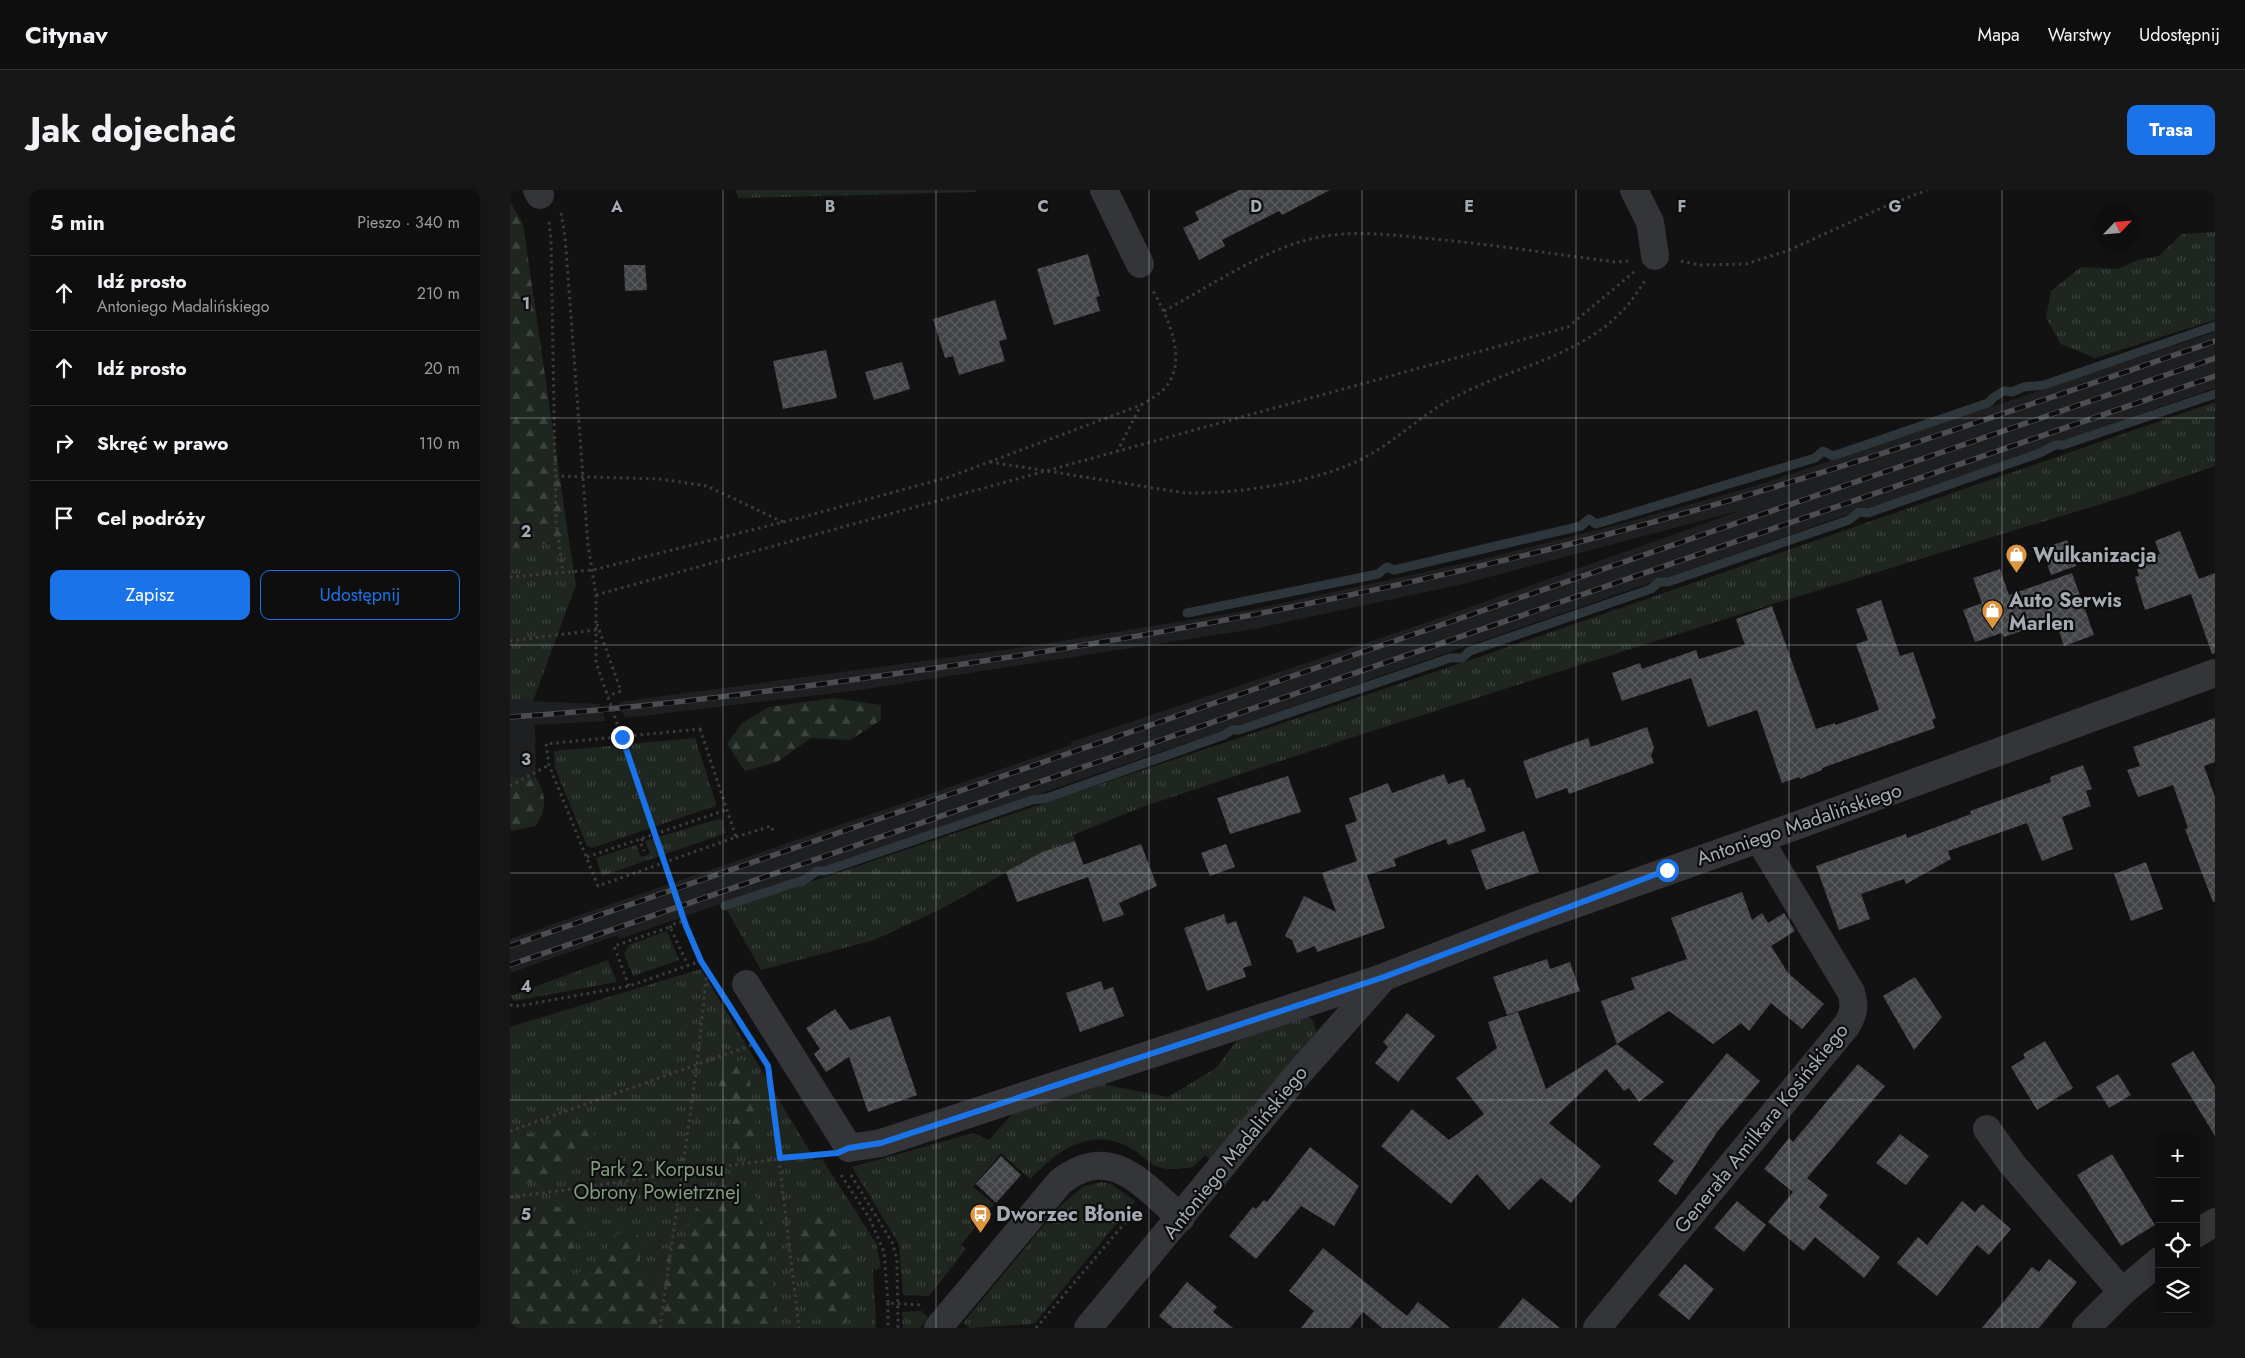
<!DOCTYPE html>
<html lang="pl">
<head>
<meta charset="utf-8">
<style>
  body { margin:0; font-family:Jost,sans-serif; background:#171717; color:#f1f3f6 }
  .controls { position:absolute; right:15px; bottom:15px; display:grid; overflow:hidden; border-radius:10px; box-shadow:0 2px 8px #0003 }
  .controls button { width:45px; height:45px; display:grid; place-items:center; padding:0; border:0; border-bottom:1px solid #2e2e2e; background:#0e0e0e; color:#f1f3f6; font:25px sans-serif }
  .compass { position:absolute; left:1585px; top:15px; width:45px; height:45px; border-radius:50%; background:#0e0e0e; box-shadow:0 2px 8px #0003; rotate:64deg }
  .stop { position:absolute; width:15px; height:15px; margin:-11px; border:4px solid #1a73e8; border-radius:50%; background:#fff }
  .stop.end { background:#1a73e8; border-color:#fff; box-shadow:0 1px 5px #0008 }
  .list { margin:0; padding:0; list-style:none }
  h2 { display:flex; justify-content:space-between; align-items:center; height:65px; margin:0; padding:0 20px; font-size:21px }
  h2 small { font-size:16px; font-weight:400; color:#9b9c9e }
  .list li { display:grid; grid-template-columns:32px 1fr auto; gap:15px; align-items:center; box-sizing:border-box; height:75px; padding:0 20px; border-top:1px solid #2e2e2e }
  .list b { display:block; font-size:19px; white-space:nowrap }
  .list p { margin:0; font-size:16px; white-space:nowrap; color:#9b9c9e }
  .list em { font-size:16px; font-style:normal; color:#9b9c9e }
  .actions { display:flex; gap:10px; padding:15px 20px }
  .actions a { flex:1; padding:11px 0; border:1px solid #1a73e8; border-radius:10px; text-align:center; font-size:18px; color:#1a73e8 }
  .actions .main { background:#1a73e8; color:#fff }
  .icon { flex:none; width:28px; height:28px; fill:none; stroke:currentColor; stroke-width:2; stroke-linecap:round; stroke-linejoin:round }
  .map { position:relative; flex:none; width:1705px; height:1138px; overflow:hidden; border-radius:10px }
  header { display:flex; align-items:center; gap:30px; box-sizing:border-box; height:70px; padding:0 25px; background:#0e0e0e; border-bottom:1px solid #2e2e2e }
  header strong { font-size:24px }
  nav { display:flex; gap:28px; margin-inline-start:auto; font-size:18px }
  .intro { display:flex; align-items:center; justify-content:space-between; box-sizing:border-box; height:120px; padding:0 30px }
  h1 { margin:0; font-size:35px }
  .button { padding:12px 22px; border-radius:10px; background:#1a73e8; color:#fff; font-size:18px; font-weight:700 }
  main { display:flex; gap:30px; padding:0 30px }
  aside { flex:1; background:#0e0e0e; border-radius:10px; box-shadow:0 2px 8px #0003 }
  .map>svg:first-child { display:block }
  .built { fill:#1e1f20 }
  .grass { fill:url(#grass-tufts) }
  .forest { fill:url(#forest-firs) }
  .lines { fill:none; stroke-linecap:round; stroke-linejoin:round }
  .stream { stroke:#2d363b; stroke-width:9 }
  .building { fill:url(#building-cross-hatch) }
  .path { stroke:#3a3c3f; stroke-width:3; stroke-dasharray:2.5 4; stroke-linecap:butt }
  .minor { stroke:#343538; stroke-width:28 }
  .rail-casing { stroke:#4b4d51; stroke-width:5.5 }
  .rail { stroke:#0d0d0e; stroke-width:4; stroke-dasharray:11; stroke-linecap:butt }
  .path-bridge { stroke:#3a3c3f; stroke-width:3; stroke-dasharray:2.5 4; stroke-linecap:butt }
  .route { stroke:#1a73e8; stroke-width:6 }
  .grid { fill:none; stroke:#a5abb3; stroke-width:1; stroke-opacity:0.55 }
  .labels { text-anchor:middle; stroke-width:4.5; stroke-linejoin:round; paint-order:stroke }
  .poi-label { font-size:20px; font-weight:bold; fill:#a5abb3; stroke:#0d0d0e; text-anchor:start }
  .street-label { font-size:20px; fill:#a5abb3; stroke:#0d0d0e }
  .park-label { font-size:20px; fill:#809c7e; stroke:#0d0d0e }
  .grid-label { font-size:16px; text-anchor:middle; font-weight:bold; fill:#a5abb3; stroke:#0d0d0e; stroke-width:4.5; stroke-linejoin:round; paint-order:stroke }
</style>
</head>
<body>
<header>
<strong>Citynav</strong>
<nav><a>Mapa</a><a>Warstwy</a><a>Udostępnij</a></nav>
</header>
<div class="intro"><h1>Jak dojechać</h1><a class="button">Trasa</a></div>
<main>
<aside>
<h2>5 min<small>Pieszo · 340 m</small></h2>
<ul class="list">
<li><svg class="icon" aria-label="ahead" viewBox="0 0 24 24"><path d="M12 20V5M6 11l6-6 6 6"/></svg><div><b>Idź prosto</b><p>Antoniego Madalińskiego</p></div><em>210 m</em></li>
<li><svg class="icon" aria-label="ahead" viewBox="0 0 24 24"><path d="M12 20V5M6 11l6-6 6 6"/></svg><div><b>Idź prosto</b></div><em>20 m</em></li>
<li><svg class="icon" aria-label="right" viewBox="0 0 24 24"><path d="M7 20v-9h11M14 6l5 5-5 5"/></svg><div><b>Skręć w prawo</b></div><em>110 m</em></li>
<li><svg class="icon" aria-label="arrive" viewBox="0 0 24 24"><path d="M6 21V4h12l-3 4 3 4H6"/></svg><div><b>Cel podróży</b></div></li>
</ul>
<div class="actions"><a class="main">Zapisz</a><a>Udostępnij</a></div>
</aside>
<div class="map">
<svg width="1705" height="1138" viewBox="0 0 1705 1138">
  <defs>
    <pattern id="grass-tufts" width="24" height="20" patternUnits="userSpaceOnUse" patternTransform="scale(1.25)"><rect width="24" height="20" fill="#1f261f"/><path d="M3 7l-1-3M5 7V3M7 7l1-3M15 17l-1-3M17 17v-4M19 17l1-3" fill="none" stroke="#3d433d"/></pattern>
    <pattern id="forest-firs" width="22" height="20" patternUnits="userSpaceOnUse" patternTransform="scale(1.25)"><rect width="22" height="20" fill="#1f261f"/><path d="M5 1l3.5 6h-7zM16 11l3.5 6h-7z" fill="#3d433d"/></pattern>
    <pattern id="building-cross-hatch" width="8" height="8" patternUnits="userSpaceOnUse" patternTransform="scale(1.25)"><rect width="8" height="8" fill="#414346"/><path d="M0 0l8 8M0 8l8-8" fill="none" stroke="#595b5e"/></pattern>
  </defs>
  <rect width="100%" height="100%" fill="#121213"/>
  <path class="built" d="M 1705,142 L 1705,198 L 109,749 L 108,745 L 0,783 L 0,749 L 561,555 L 561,552 L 915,433 L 1232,320 L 949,395 L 744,439 L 350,500 L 115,528 L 109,512 L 501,459 L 740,420 L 969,370 L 1118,332 L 1245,296 Z
    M 0,510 L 90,514 L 96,531 L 25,535 L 26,588 L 0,586 Z"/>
  <path class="grass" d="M 225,0 L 466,0 L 467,2 L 229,8 Z
    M 1705,42 L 1705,130 L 1585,168 L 1551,154 L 1536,128 L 1541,101 L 1571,77 L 1607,79 L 1628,70 L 1649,66 L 1672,44 Z
    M 1705,212 L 1705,276 L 1620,305 L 1266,413 L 843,547 L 632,617 L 563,645 L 565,651 L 532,662 L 431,719 L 364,750 L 251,780 L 217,720 L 972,466 Z
    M 59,351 L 66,395 L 23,511 L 0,510 L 0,358 Z
    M 185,548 L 206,613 L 205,616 L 82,658 L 77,656 L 45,578 L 44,561 Z
    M 208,629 L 212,630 L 216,643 L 92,686 L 86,668 L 126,655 L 131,667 L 140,664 L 135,651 Z
    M 157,741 L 169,770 L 123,786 L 114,764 L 119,755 Z
    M 98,770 L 107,792 L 4,811 L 0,806 Z
    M 191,779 L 305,970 L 312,969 L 366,1053 L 371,1078 L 363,1080 L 366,1138 L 0,1138 L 0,837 Z
    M 797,824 L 804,832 L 806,842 L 702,971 L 695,965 L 683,977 C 668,979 652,982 639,972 C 635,969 631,965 627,962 C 585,933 550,958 520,989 L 491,963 L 463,997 L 484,1014 L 451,1055 L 456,1059 L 419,1106 L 393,1105 L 389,1054 L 342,977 L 463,943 L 479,950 L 508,918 L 592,894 L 658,907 L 706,878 L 732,844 Z
    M 592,992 L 601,994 L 625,1011 L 524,1134 L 460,1138 L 453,1133 L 549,1017 L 574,996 Z
    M 411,1121 L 418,1127 L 410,1138 L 393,1138 L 392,1122 Z"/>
  <path class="forest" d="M 0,12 L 13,34 L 59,351 L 0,358 Z
    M 323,508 L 371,515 L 371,530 L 340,550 L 301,548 L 267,572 L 235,581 L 217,554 L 232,533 L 259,517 Z
    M 0,586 L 26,588 C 37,608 37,616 26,636 L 0,641 Z
    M 233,869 C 244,889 238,888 242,907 C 246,927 250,941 245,962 L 228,964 L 217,957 L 223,921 L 207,892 C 212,877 219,874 233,869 Z
    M 77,935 L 87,948 L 85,961 L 67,966 L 44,991 L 0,994 L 0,952 L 16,945 Z
    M 231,993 L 244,1001 L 250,1019 L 270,1138 L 120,1138 L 109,1131 L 101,1138 L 0,1138 L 0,1021 L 22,1023 L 39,1016 L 69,1019 C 80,1042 68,1052 54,1067 L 55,1083 L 62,1086 L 91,1070 L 104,1046 L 118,1040 L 129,1046 C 133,1059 126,1076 134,1087 L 144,1088 L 165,1058 L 177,1050 L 189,1007 L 210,996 Z
    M 307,1021 L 320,1031 L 342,1070 L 345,1096 L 337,1110 L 337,1130 L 330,1138 L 312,1132 L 304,1121 L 284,1048 L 290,1029 Z"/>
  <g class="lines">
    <path class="stream" d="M 677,423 L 868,384 L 877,377 L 884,380 L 1071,336 L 1079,329 L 1086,334 L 1305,268 L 1313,261 L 1323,266 L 1478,213 L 1484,207 L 1494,201 L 1502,202 L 1514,197 L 1534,195 L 1705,136
      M 215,716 L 296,689 L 307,681 L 315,681 L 522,610 L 537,608 L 714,545 L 722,540 L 729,540 L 940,468 L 952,468 L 960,461 L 1141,399 L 1149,392 L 1158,392 L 1339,330 L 1349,322 L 1358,323 L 1530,263 L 1545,255 L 1553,255 L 1705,204"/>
  </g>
  <path class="building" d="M 729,0 L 820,0 L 772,25 L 769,21 L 712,50 L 715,56 L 689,70 L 673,38 L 689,30 L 685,22 Z
    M 578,64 L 590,106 L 586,107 L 590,121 L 544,135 L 527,79 Z
    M 114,75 L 135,75 L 137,100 L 115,101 Z
    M 485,110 L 497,149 L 489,151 L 495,171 L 449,185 L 443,166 L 435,168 L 423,129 Z
    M 316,160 L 327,208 L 273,219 L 263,171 Z
    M 392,172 L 400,199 L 364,210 L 355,182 Z
    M 1670,341 L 1689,389 L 1705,383 L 1705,463 L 1702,464 L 1681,404 L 1635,420 L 1625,387 L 1629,386 L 1627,379 L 1633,376 L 1631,370 L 1650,364 L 1645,351 Z
    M 1557,350 L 1566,376 L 1541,385 L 1532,359 Z
    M 1490,379 L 1499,405 L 1562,383 L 1584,445 L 1554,456 L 1545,429 L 1494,447 L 1492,443 L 1465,452 L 1453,420 L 1472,413 L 1463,388 Z
    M 1371,410 L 1390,466 L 1403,462 L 1426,528 L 1422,530 L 1425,538 L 1312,578 L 1312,580 L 1290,589 L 1289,587 L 1272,593 L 1247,520 L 1198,537 L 1181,488 L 1112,511 L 1102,483 L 1130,473 L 1132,479 L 1186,460 L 1189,469 L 1235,455 L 1226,429 L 1262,416 L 1306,539 L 1325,533 L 1325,535 L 1369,520 L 1346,454 L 1358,450 L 1346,419 Z
    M 1705,528 L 1705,572 L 1694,576 L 1705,607 L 1705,712 L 1703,712 L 1675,639 L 1678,638 L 1663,595 L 1628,607 L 1617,580 L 1630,576 L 1623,557 Z
    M 1137,537 L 1144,558 L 1141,565 L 1144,573 L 1059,604 L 1057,598 L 1026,609 L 1013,571 L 1078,548 L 1081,557 Z
    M 1573,575 L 1582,599 L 1576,601 L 1581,616 L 1552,627 L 1563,659 L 1532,671 L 1517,633 L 1438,661 L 1441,669 L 1396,694 L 1394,689 L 1351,704 L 1360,729 L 1329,740 L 1306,676 L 1396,644 L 1397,648 L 1461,624 L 1460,621 L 1541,592 L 1540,587 Z
    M 934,584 L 938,594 L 954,589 L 957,598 L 960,597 L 976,641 L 938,655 L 936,649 L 884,669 L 886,676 L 857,685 L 875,738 L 807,762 L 805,756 L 787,763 L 782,750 L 775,746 L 794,706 L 826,722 L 812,683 L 847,671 L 835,635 L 847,631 L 839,608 L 878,593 L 882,603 Z
    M 778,586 L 791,622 L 720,644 L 707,608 Z
    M 1014,641 L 1029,682 L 976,700 L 961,660 Z
    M 565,651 L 577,685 L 573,675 L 631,654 L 647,696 L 609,713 L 614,725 L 593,732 L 578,687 L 507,712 L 496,682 L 532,662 Z
    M 716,654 L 725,677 L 700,686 L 691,663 Z
    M 1636,672 L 1653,719 L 1621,731 L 1604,684 Z
    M 1232,702 L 1242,730 L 1252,723 L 1258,733 L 1274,723 L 1285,741 L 1261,756 L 1278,783 L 1314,814 L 1292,839 L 1261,813 L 1239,841 L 1231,833 L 1203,854 L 1159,821 L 1107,854 L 1091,811 L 1125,799 L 1121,788 L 1177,769 L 1161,728 Z
    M 714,724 L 717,734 L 726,731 L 742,775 L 733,778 L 736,787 L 697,801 L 674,738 Z
    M 1037,769 L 1040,779 L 1060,772 L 1070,801 L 997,825 L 983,787 Z
    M 1405,787 L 1432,827 L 1404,860 L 1373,806 Z
    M 591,791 L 594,800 L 603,797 L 614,826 L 570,842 L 556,803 Z
    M 325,819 L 340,840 L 380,826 L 407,905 L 358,922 L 339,867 L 316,882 L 304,864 L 310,859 L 296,838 Z
    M 1008,822 L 1036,899 L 1107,854 L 1154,892 L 1129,912 L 1119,898 L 1114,901 L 1096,879 L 1039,933 L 1091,976 L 1061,1013 L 1031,988 L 999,1020 L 967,984 L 941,1014 L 871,956 L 902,919 L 939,950 L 974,924 L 946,888 L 987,858 L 978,832 Z
    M 897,823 L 925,846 L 888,892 L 865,873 L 878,857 L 873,852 Z
    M 1535,851 L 1563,898 L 1527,920 L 1501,877 L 1515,868 L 1513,864 Z
    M 1683,861 L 1705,896 L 1705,946 L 1661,874 Z
    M 1217,863 L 1250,891 L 1207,942 L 1166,1005 L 1148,991 L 1164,971 L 1143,954 Z
    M 1348,874 L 1375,896 L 1297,988 L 1318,1005 L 1309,1017 L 1370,1067 L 1354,1088 L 1305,1047 L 1294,1061 L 1258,1032 L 1283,1002 L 1254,979 L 1279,948 L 1283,952 Z
    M 1608,884 L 1621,905 L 1599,918 L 1586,897 Z
    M 1390,944 L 1419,966 L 1396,995 L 1366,973 Z
    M 800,957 L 849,996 L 824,1036 L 791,1016 L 746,1069 L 719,1046 L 743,1017 L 746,1019 L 754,1010 L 757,1012 Z
    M 1602,964 L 1645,1035 L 1611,1056 L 1567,985 Z
    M 491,966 L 511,985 L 486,1013 L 466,994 Z
    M 1227,1011 L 1256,1035 L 1234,1062 L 1204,1038 Z
    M 1452,1011 L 1465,1022 L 1472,1014 L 1501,1039 L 1479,1065 L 1467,1055 L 1427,1106 L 1387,1073 L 1408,1047 L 1417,1055 Z
    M 813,1058 L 897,1126 L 908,1112 L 940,1138 L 872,1138 L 853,1122 L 840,1138 L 791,1138 L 804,1121 L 779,1101 Z
    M 1539,1069 L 1567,1092 L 1529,1138 L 1472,1138 L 1522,1077 L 1529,1082 Z
    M 1175,1074 L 1204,1099 L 1179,1130 L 1148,1105 Z
    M 677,1092 L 707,1117 L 703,1122 L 723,1138 L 663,1138 L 649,1126 Z
    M 1013,1108 L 1050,1138 L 988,1138 Z"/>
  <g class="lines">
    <path class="path" d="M 51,23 L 55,46 L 78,355 L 86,405 L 86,472 L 96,501
      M 39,32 L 41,50 L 46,331 L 53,383
      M 1171,71 L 1190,75 L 1236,74 L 1277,61 L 1376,16 L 1417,0
      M 654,121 C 695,99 749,63 793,51 C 836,38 880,45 924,49 C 985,55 1045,64 1105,72 L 1118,71
      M 607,262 L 631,215
      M 480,272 L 675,303 C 728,304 813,292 859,265 C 891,247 917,220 951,204 C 1007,176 1074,165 1117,116 C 1124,108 1129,99 1135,91
      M 45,286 L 150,289 L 197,296 L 273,332
      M 0,387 L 83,380 L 293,327 L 439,287 L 631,215 C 639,210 648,205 654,199 C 680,171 657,126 642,99
      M 86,405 L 1058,137 L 1124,82
      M 87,434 L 111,501 L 98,506
      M 0,451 L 86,440
      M 190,539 L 226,647 L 88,696 L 39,575 L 36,554 Z
      M 0,596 L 39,575
      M 226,647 L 261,636 L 263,641
      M 133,649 L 130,651 L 134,661
      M 77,667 L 216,620
      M 176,736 L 191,771 L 208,796
      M 161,738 L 160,735 L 174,731
      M 119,796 L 104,756 L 160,737 L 178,775
      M 0,815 L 9,816 L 119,796 L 191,771
      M 259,885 L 289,1138
      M 0,941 L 242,855
      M 331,985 L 360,1029 L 374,1062 L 378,1113 L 411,1115
      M 341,985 L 383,1054 L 387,1071 L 388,1138
      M 0,1007 C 104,995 207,974 311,965
      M 378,1113 L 378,1138
      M 150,1138 L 187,875 L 197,780
      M 526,1138 L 624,1022"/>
    <path class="minor" d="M 27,0 L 30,5
      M 594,0 L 630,74
      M 1124,0 L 1140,32 L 1145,66
      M 236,794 L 339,958 L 371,953 L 872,788
      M 1477,939 L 1502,974 L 1612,1102
      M 1686,1044 L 1705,1032
      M 428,1138 L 550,992 C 601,952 632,994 671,1028
      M 578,1138 L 788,884 L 874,787 L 1020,730 L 1288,635 L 1705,483
      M 1087,1138 L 1337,835 C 1344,823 1345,815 1341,802 L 1249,649
      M 1576,1138 L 1612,1102 L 1649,1071"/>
    <defs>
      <path id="rail" d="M 0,527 C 126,519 251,503 376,485 C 611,453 846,409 1076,350 C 1289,295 1497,223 1705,151
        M 0,756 L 1705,168
        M 0,775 L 1705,186"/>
    </defs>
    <use href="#rail" class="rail-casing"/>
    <use href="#rail" class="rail"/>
    <path class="path-bridge" d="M 96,501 L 176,736"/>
  </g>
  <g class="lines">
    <path class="route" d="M 112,547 L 176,736 L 191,771 L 258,876 L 270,968 L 327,963 L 339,958 L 371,953 L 874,787 L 1157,680"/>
  </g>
  <path class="grid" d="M 213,0 L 213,1138M 426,0 L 426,1138M 639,0 L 639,1138M 852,0 L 852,1138M 1066,0 L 1066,1138M 1279,0 L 1279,1138M 1492,0 L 1492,1138M 0,228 L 1705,228M 0,455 L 1705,455M 0,683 L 1705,683M 0,910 L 1705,910"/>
  <defs>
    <symbol id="shop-pin" viewBox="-11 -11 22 30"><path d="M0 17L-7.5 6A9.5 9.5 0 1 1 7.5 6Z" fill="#dd9540" stroke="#0d0d0e"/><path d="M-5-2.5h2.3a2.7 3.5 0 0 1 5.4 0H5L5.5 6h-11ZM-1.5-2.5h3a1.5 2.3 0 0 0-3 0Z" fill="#fff"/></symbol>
    <symbol id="bus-pin" viewBox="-11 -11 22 30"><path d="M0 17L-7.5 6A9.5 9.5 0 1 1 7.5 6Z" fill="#dd9540" stroke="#0d0d0e"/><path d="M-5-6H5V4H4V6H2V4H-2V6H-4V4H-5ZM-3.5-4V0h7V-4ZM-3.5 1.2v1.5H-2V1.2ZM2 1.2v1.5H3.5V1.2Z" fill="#fff"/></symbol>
  </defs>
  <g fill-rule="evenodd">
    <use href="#shop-pin" x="1494" y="352" width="25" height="34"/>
    <use href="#shop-pin" x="1470" y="408" width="25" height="34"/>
    <use href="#bus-pin" x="458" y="1012" width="25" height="34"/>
  </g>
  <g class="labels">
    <g class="poi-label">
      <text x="1523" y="372">Wulkanizacja</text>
      <text x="1499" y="417">Auto Serwis<tspan x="1499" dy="23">Marlen</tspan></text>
      <text x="486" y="1031">Dworzec Błonie</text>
    </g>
    <g class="street-label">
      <text transform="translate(1289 634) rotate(-19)" y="7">Antoniego Madalińskiego</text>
      <text transform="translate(1251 938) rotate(-51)" y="7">Generała Amilkara Kosińskiego</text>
      <text transform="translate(725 962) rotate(-51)" y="7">Antoniego Madalińskiego</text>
    </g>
    <g class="park-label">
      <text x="147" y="986">Park 2. Korpusu<tspan x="147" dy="23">Obrony Powietrznej</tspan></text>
    </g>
  </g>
  <g class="grid-label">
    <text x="107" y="22">A</text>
    <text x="320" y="22">B</text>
    <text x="533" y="22">C</text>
    <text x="746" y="22">D</text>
    <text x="959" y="22">E</text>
    <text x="1172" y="22">F</text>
    <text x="1385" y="22">G</text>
    <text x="16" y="119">1</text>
    <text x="16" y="347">2</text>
    <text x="16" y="575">3</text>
    <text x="16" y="802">4</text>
    <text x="16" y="1030">5</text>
  </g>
</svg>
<div class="controls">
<button>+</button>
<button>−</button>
<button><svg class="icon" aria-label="locate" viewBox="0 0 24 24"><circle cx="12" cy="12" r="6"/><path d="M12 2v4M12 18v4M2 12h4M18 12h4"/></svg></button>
<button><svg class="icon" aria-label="layers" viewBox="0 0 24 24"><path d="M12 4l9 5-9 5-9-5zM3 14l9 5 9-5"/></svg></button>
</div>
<svg class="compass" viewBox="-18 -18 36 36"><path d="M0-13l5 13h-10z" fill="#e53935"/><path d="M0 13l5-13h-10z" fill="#9b9c9e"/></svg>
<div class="stop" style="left:1157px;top:680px"></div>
<div class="stop end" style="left:112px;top:547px"></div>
</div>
</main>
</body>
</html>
